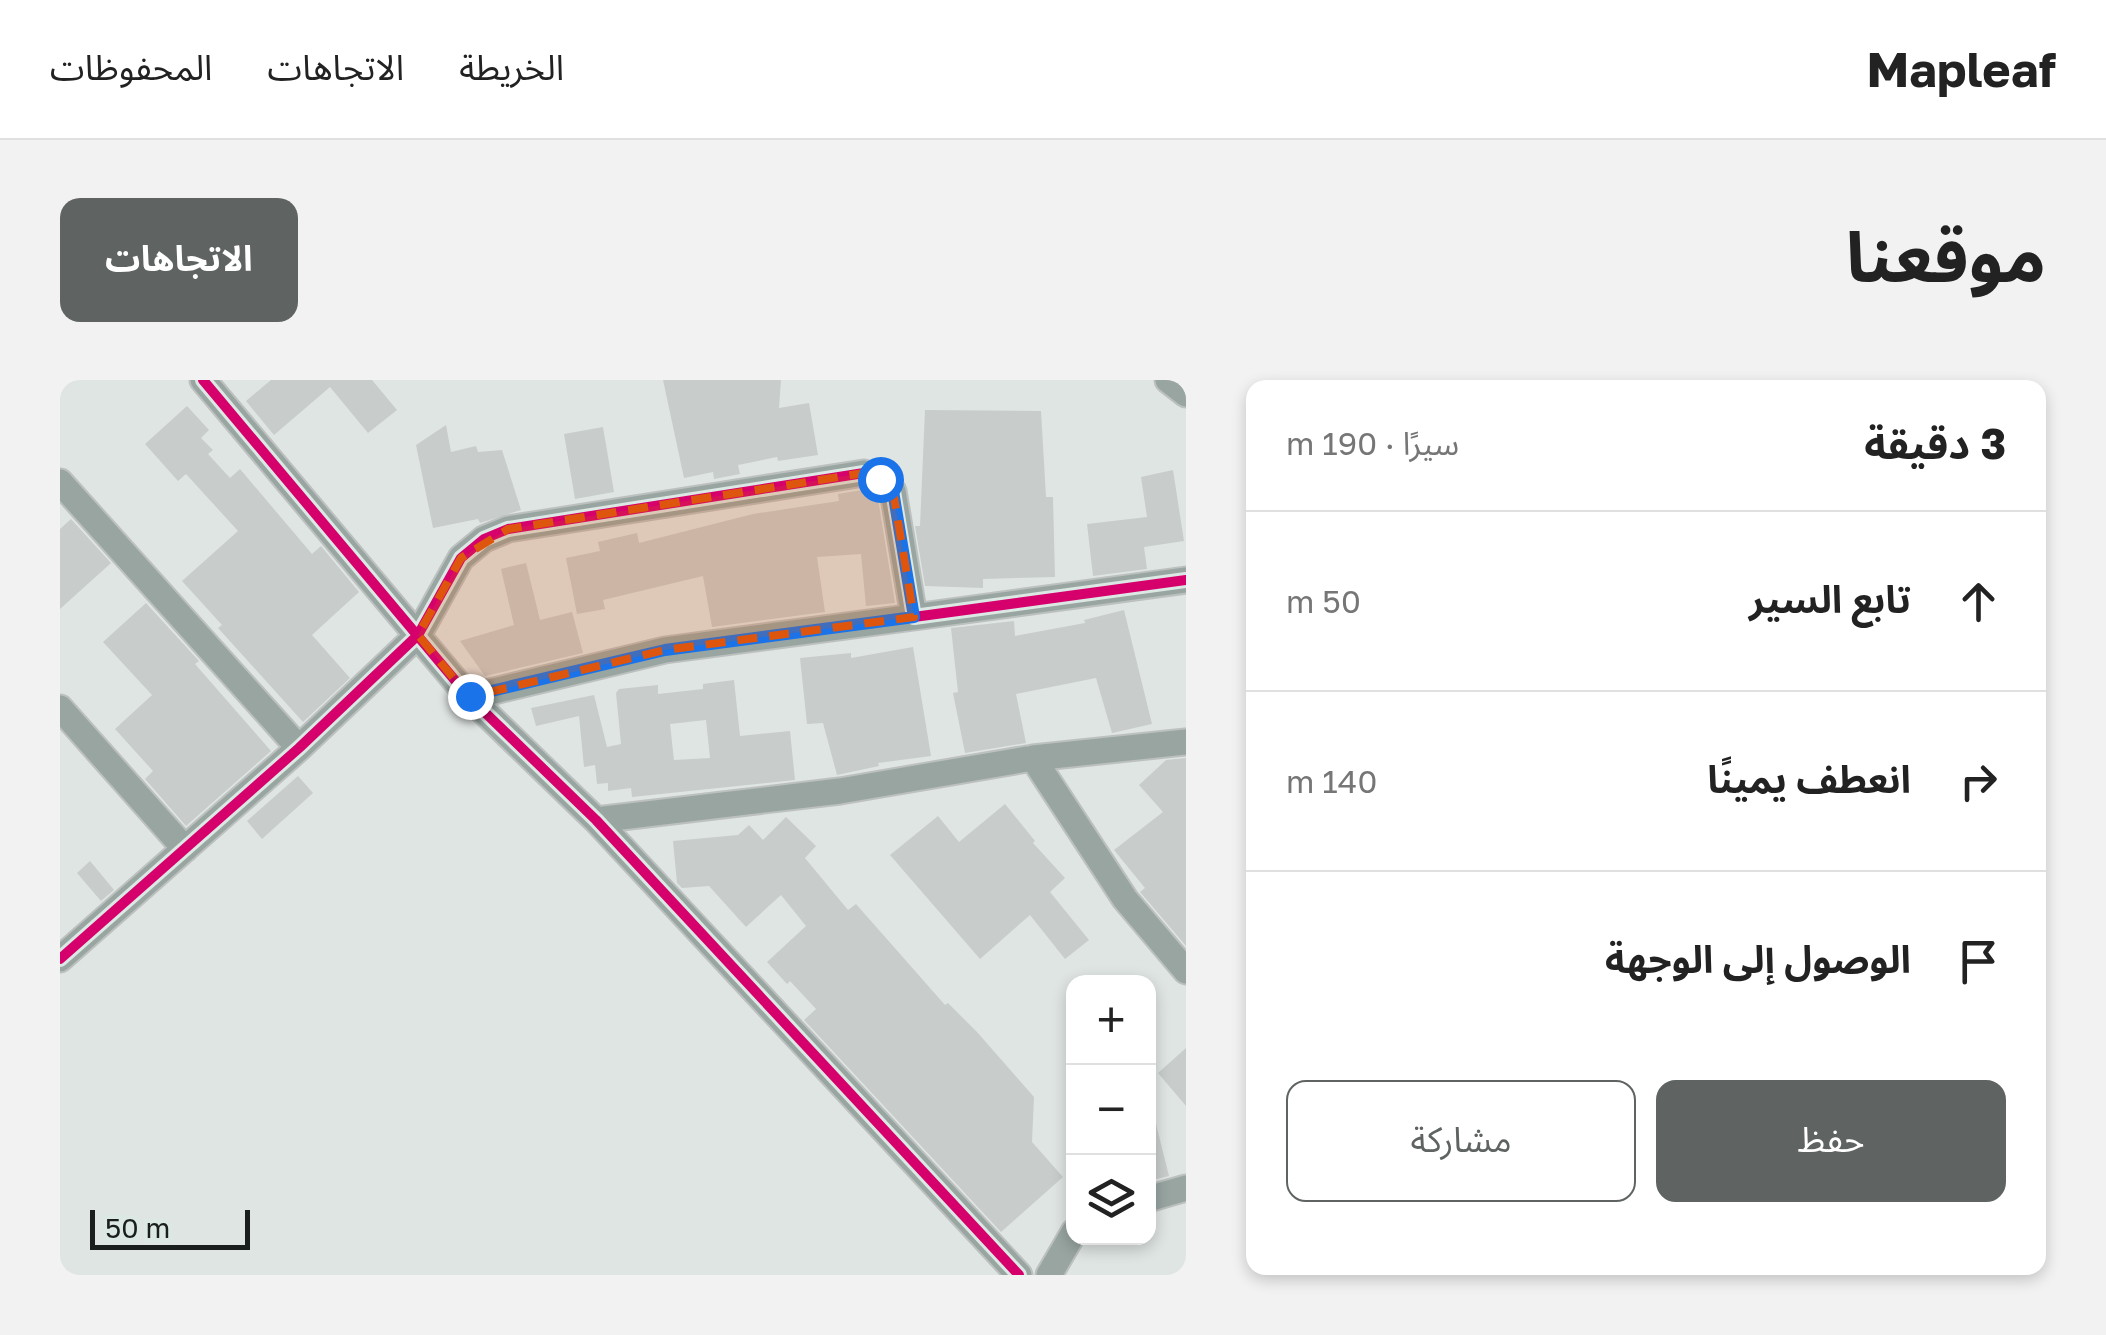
<!DOCTYPE html>
<html lang="ar">
<head>
<meta charset="utf-8">
<style>
  body { margin:0; font-family:"Golos Text","Noto Sans Arabic",sans-serif; background:#f2f2f2; color:#222; direction:rtl }
  .controls { position:absolute; right:30px; bottom:30px; display:grid; overflow:hidden; border-radius:20px; box-shadow:0 5px 15px #0003 }
  .controls button { width:90px; height:90px; display:grid; place-items:center; padding:0; border:0; border-bottom:2px solid #e0e0e0; background:#fff; color:#222; font:50px sans-serif }
  .scale { position:absolute; left:30px; bottom:25px; width:160px; box-sizing:border-box; padding-left:10px; border:5px solid #1a1e1d; border-top:0; font-size:28px; line-height:35px; white-space:nowrap; color:#1a1e1d; -webkit-text-stroke:8px #dce8e4; paint-order:stroke }
  .stop { position:absolute; width:30px; height:30px; margin:-22px; border:8px solid #1a73e8; border-radius:50%; background:#fff }
  .stop.end { background:#1a73e8; border-color:#fff; box-shadow:0 2px 10px #0008 }
  .list { margin:0; padding:0; list-style:none }
  h2 { display:flex; justify-content:space-between; align-items:center; height:130px; margin:0; padding:0 40px; font-size:42px }
  h2 small { font-size:32px; font-weight:400; color:#767676 }
  .list li { display:grid; grid-template-columns:65px 1fr auto; gap:30px; align-items:center; box-sizing:border-box; height:180px; padding:0 40px; border-top:2px solid #e0e0e0 }
  .list b { display:block; font-size:38px; white-space:nowrap }
  .list em { font-size:32px; font-style:normal; color:#767676 }
  .actions { display:flex; gap:20px; padding:30px 40px }
  .actions a { flex:1; padding:22px 0; border:2px solid #5f6462; border-radius:20px; text-align:center; font-size:35px; color:#5f6462 }
  .actions .main { background:#5f6462; color:#fff }
  .icon { flex:none; width:55px; height:55px; fill:none; stroke:currentColor; stroke-width:2; stroke-linecap:round; stroke-linejoin:round }
  .map { position:relative; flex:none; width:1126px; height:895px; overflow:hidden; direction:ltr; border-radius:20px }
  header { display:flex; align-items:center; gap:60px; box-sizing:border-box; height:140px; padding:0 50px; background:#fff; border-bottom:2px solid #e0e0e0 }
  header strong { font-size:48px }
  nav { display:flex; gap:55px; margin-inline-start:auto; font-size:35px }
  .intro { display:flex; align-items:center; justify-content:space-between; box-sizing:border-box; height:240px; padding:0 60px }
  h1 { margin:0; font-size:70px }
  .button { padding:25px 45px; border-radius:20px; background:#5f6462; color:#fff; font-size:35px; font-weight:700 }
  main { display:flex; gap:60px; padding:0 60px }
  aside { flex:1; background:#fff; border-radius:20px; box-shadow:0 5px 15px #0003 }
  .map>svg:first-child { display:block }
  .building { fill:#c8cdcb; fill-rule:evenodd }
  .lines { fill:none; stroke-linecap:round; stroke-linejoin:round }
  .street-casing { stroke:#bcc0bf; stroke-width:29 }
  .street { stroke:#98a5a1; stroke-width:25 }
  .cycleway-casing { stroke:#dce8e4; stroke-width:16 }
  .cycleway { stroke:#d6006c; stroke-width:10 }
  .route { stroke:#1a73e8; stroke-width:12 }
  .marked { fill:#de560d; fill-opacity:0.2; stroke:#de560d; stroke-width:8; stroke-dasharray:20 12; stroke-linejoin:round }
</style>
</head>
<body>
<header>
<strong>Mapleaf</strong>
<nav><a>الخريطة</a><a>الاتجاهات</a><a>المحفوظات</a></nav>
</header>
<div class="intro"><h1>موقعنا</h1><a class="button">الاتجاهات</a></div>
<main>
<aside>
<h2>3 دقيقة<small>سيرًا · 190 m</small></h2>
<ul class="list">
<li><svg class="icon" aria-label="ahead" viewBox="0 0 24 24"><path d="M12 20V5M6 11l6-6 6 6"/></svg><div><b>تابع السير</b></div><em>50 m</em></li>
<li><svg class="icon" aria-label="right" viewBox="0 0 24 24"><path d="M7 20v-9h11M14 6l5 5-5 5"/></svg><div><b>انعطف يمينًا</b></div><em>140 m</em></li>
<li><svg class="icon" aria-label="arrive" viewBox="0 0 24 24"><path d="M6 21V4h12l-3 4 3 4H6"/></svg><div><b>الوصول إلى الوجهة</b></div></li>
</ul>
<div class="actions"><a class="main">حفظ</a><a>مشاركة</a></div>
</aside>
<div class="map">
<svg width="1126" height="895" viewBox="0 0 1126 895">
  <rect width="100%" height="100%" fill="#dfe5e3"/>
  <path class="building" d="M 211,0 L 312,0 L 337,30 L 308,53 L 270,7 L 214,55 L 186,21 Z
    M 603,0 L 721,0 L 719,28 L 749,23 L 758,75 L 718,81 L 717,77 L 678,85 L 680,94 L 654,99 L 653,92 L 624,98 Z
    M 127,26 L 149,50 L 141,58 L 153,70 L 148,74 L 170,98 L 180,89 L 252,174 L 261,166 L 299,212 L 252,255 L 290,298 L 243,342 L 158,248 L 162,245 L 122,201 L 178,151 L 126,94 L 118,101 L 85,64 Z
    M 865,30 L 981,31 L 986,117 L 993,117 L 995,197 L 923,199 L 923,208 L 865,206 L 855,146 L 860,146 Z
    M 386,45 L 391,72 L 416,66 L 418,72 L 442,70 L 461,130 L 420,143 L 418,139 L 373,148 L 356,65 Z
    M 543,47 L 554,112 L 515,119 L 504,54 Z
    M 1113,90 L 1124,161 L 1084,167 L 1087,189 L 1033,196 L 1027,144 L 1087,137 L 1081,97 Z
    M 802,110 L 818,119 L 835,223 L 806,226 L 801,174 L 757,177 L 765,232 L 652,247 L 643,196 L 543,220 L 545,229 L 517,234 L 506,178 L 540,171 L 538,162 L 577,153 L 579,163 L 693,134 L 779,121 L 778,114 Z
    M 11,139 L 51,183 L 0,229 L 0,149 Z
    M 466,183 L 480,240 L 512,232 L 523,273 L 425,296 L 400,261 L 454,245 L 441,189 Z
    M 86,223 L 139,281 L 135,284 L 211,371 L 126,446 L 85,399 L 93,391 L 55,349 L 92,315 L 43,262 Z
    M 1064,230 L 1092,344 L 1052,353 L 1036,298 L 956,314 L 966,363 L 905,373 L 893,313 L 898,312 L 891,248 L 954,241 L 955,256 L 1025,243 L 1024,240 Z
    M 853,267 L 871,376 L 818,383 L 819,386 L 777,395 L 763,343 L 747,344 L 740,278 L 791,273 L 791,278 Z
    M 674,300 L 680,356 L 730,351 L 735,400 L 572,417 L 571,408 L 548,411 L 548,403 L 537,404 L 535,385 L 524,387 L 519,336 L 476,346 L 471,328 L 534,315 L 547,367 L 561,364 L 556,313 L 559,309 L 598,305 L 598,314 L 643,309 L 643,304 ZM 646,340 L 650,378 L 614,380 L 610,344 Z
    M 1126,378 L 1126,566 L 1080,512 L 1085,508 L 1054,470 L 1103,432 L 1079,405 L 1106,380 Z
    M 238,396 L 253,413 L 202,459 L 187,441 Z
    M 945,424 L 975,461 L 973,463 L 1005,498 L 990,512 L 1029,560 L 1005,579 L 970,535 L 920,579 L 830,475 L 878,436 L 899,462 Z
    M 726,437 L 756,466 L 745,478 L 788,530 L 796,524 L 885,625 L 888,623 L 917,652 L 974,717 L 972,762 L 1003,797 L 941,852 L 744,640 L 756,629 L 730,601 L 727,604 L 707,582 L 746,546 L 721,515 L 686,547 L 649,506 L 622,508 L 617,503 L 613,461 L 678,455 L 689,445 L 703,460 Z
    M 30,481 L 54,510 L 41,521 L 17,493 Z
    M 1126,668 L 1126,726 L 1098,693 Z
    M 1095,740 L 1109,796 L 1088,801 L 1088,741 Z"/>
  <g class="lines">
    <defs>
      <path id="street" d="M 143,0 L 409,317 L 536,440 L 959,895
        M 1108,0 L 1126,14
        M 0,102 L 239,368
        M 409,317 L 605,270 L 854,237
        M 0,328 L 125,469
        M 973,378 L 1065,519 L 1126,591
        M 536,440 L 780,411 L 973,378 L 1126,362
        M 0,579 L 239,368 L 358,255 L 401,178 L 424,159 L 448,149 L 804,93 L 820,99 L 833,111 L 854,237 L 1126,200
        M 1088,819 L 1126,808
        M 989,895 L 1014,852"/>
    </defs>
    <use href="#street" class="street-casing"/>
    <use href="#street" class="street"/>
    <defs>
      <path id="cycleway" d="M 143,0 L 409,317 L 536,440 L 959,895
        M 0,579 L 239,368 L 358,255 L 401,178 L 424,159 L 448,149 L 804,93 L 820,99 L 833,111 L 854,237 L 1126,200"/>
    </defs>
    <use href="#cycleway" class="cycleway-casing"/>
    <use href="#cycleway" class="cycleway"/>
  </g>
  <g class="lines">
    <path class="route" d="M 410,316 L 605,270 L 854,237 L 833,111 L 820,99"/>
  </g>
  <path class="marked" d="M 804,93 L 833,111 L 854,237 L 605,270 L 409,317 L 358,255 L 401,178 L 448,149 Z"/>
</svg>
<div class="controls">
<button>+</button>
<button>−</button>
<button><svg class="icon" aria-label="layers" viewBox="0 0 24 24"><path d="M12 4l9 5-9 5-9-5zM3 14l9 5 9-5"/></svg></button>
</div>
<div class="scale">50 m</div>
<div class="stop" style="left:820px;top:99px"></div>
<div class="stop end" style="left:410px;top:316px"></div>
</div>
</main>
</body>
</html>
